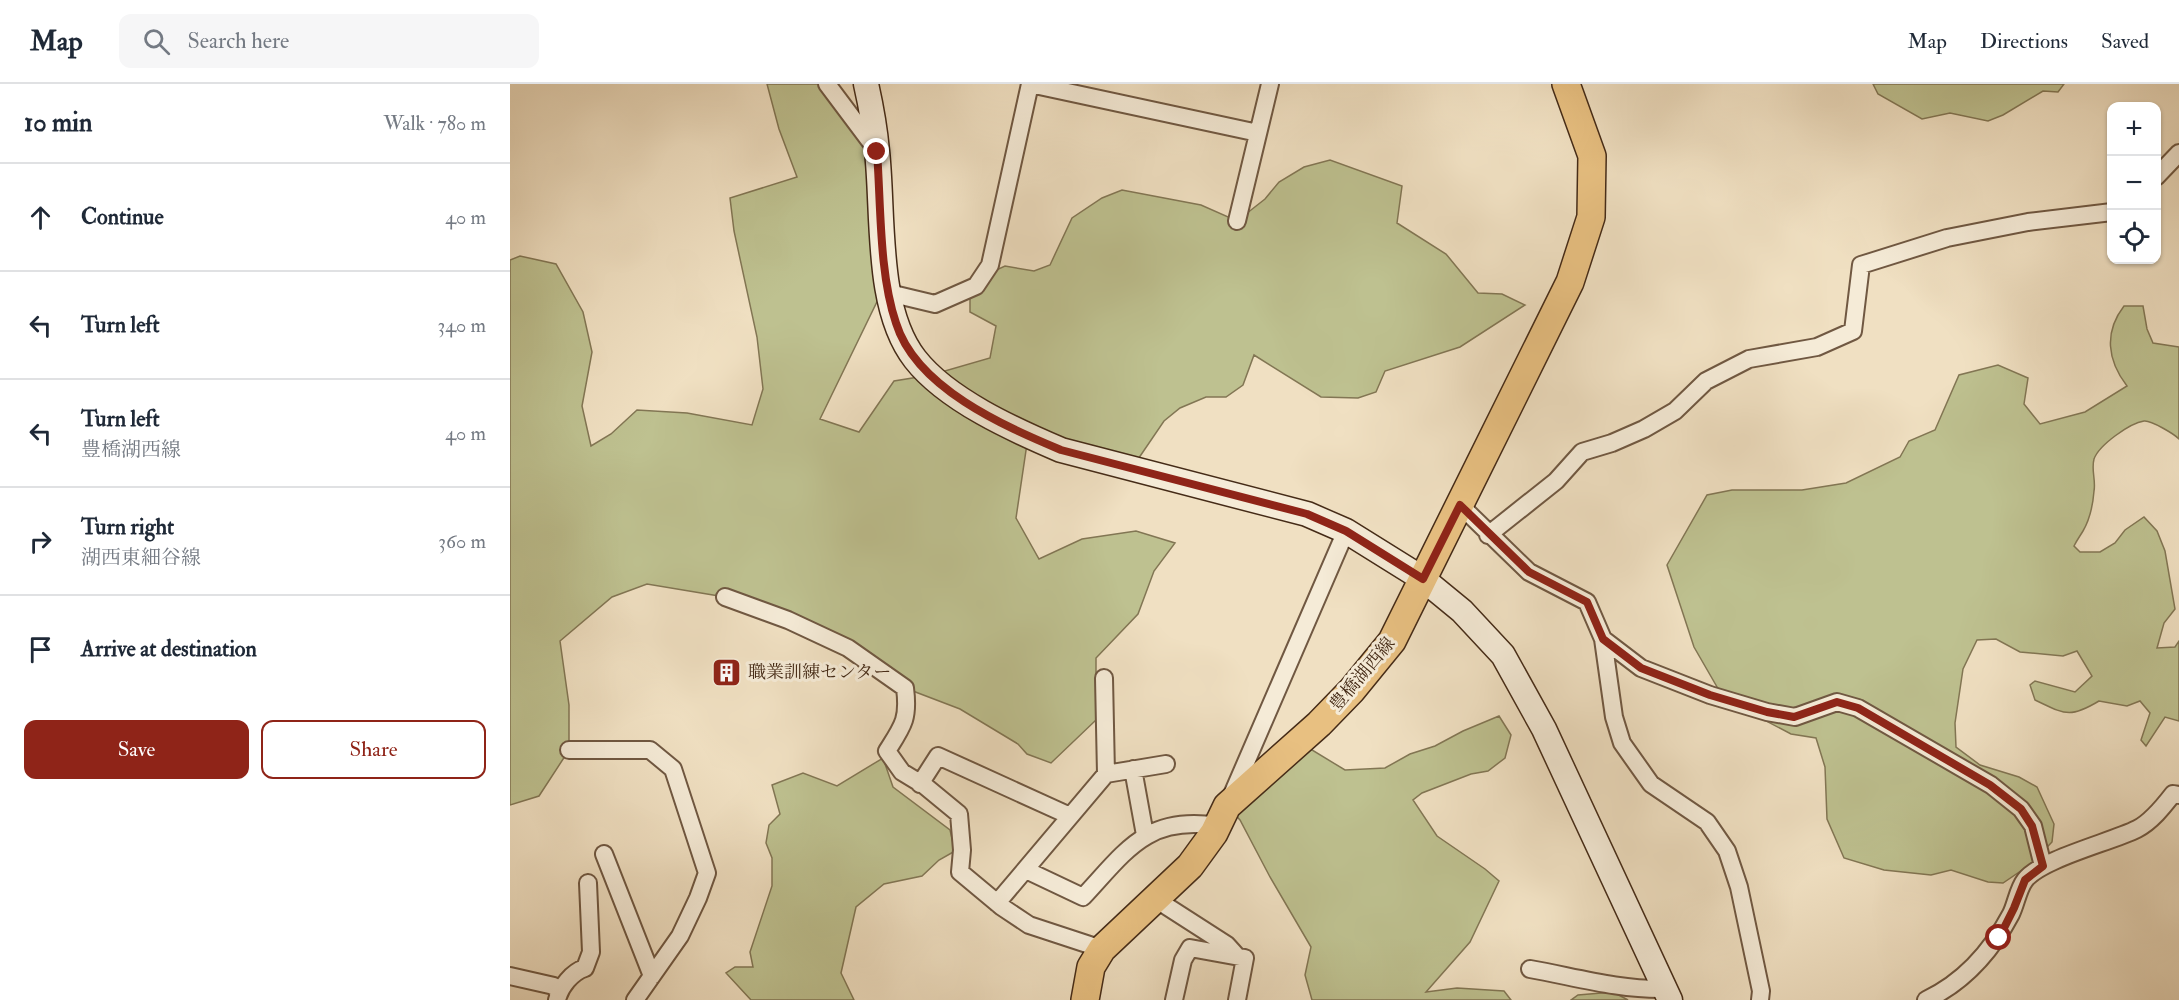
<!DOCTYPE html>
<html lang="en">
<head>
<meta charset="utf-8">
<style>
  body { margin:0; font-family:"IM FELL Double Pica","Noto Serif JP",serif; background:#f6f6f7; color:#1f2937 }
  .controls { position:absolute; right:18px; top:18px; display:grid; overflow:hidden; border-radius:12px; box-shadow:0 2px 4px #0004 }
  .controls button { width:54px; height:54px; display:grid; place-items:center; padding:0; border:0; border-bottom:2px solid #e0e1e3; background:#fff; color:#1f2937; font:30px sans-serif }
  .stop { position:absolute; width:18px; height:18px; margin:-14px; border:4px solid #8f2418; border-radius:50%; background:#fff }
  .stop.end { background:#8f2418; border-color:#fff; box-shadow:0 2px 6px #0008 }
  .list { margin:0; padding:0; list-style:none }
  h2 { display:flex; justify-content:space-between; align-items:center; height:78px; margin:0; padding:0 24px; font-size:26px }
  h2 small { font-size:20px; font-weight:400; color:#747a83 }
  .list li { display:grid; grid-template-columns:39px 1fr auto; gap:18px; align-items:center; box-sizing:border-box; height:108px; padding:0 24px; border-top:2px solid #e0e1e3 }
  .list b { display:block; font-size:22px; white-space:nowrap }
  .list p { margin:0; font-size:20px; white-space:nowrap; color:#747a83 }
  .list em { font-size:20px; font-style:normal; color:#747a83 }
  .actions { display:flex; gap:12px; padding:18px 24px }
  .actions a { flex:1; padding:14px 0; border:2px solid #8f2418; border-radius:12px; text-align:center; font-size:21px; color:#8f2418 }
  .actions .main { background:#8f2418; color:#fff }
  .icon { flex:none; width:33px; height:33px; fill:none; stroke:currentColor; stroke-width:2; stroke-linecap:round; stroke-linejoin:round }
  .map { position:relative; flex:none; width:1669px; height:916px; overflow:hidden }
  header { display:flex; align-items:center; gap:36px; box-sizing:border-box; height:84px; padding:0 30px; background:#fff; border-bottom:2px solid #e0e1e3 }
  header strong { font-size:28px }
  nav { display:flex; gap:33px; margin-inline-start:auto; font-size:21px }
  .search { width:420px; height:54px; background:#f6f6f7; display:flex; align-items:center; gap:15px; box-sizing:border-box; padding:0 21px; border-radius:12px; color:#747a83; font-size:22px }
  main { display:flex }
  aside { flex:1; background:#fff }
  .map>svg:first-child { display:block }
  .green { fill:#bec190; stroke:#827654; stroke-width:1.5 }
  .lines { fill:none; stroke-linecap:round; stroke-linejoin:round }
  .street-casing { stroke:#705842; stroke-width:20 }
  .secondary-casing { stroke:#452b17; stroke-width:27 }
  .primary-casing { stroke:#452b17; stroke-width:30 }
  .street { stroke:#f5ebd7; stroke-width:16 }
  .secondary { stroke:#f5ebd7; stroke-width:24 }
  .primary { stroke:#e8c081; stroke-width:27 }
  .route { stroke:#8f2418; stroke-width:8 }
  .labels { text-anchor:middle; stroke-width:6; stroke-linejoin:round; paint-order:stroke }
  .poi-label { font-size:18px; fill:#452b17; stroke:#f5ebd7; text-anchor:start }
  .street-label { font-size:18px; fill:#452b17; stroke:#f5ebd7 }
</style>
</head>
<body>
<header>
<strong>Map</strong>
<div class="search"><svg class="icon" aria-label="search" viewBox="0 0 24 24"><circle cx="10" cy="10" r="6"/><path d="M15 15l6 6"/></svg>Search here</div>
<nav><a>Map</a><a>Directions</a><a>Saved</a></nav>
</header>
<main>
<aside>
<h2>10 min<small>Walk · 780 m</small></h2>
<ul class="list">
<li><svg class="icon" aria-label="ahead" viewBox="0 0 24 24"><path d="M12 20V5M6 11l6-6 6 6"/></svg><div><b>Continue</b></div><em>40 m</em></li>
<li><svg class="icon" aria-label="left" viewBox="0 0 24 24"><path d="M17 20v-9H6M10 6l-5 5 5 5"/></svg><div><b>Turn left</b></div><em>340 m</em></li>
<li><svg class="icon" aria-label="left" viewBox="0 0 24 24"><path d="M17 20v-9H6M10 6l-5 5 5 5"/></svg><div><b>Turn left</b><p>豊橋湖西線</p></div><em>40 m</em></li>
<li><svg class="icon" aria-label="right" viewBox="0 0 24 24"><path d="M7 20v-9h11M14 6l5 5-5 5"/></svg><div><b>Turn right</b><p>湖西東細谷線</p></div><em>360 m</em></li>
<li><svg class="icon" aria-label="arrive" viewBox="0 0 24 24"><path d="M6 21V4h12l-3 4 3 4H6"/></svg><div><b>Arrive at destination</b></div></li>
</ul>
<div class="actions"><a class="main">Save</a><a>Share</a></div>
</aside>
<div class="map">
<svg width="1669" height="916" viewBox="0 0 1669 916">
  <rect width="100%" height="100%" fill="#f0e0c2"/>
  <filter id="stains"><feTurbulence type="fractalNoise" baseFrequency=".00333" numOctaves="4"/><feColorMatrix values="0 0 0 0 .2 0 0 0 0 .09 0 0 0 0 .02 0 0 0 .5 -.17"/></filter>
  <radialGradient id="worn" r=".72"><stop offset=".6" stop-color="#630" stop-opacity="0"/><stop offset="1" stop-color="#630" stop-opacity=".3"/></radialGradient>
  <path class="green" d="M 257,0 L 317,0 L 367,68 L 378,195 L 310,335 L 349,348 L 384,297 L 421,291 L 480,274 L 486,242 L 460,228 L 460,198 L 495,182 L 524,187 L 540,181 L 562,134 L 592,114 L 612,106 L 691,121 L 727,137 L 755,115 L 769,98 L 794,83 L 820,76 L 892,102 L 887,139 L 936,170 L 968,209 L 992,210 L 1015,221 L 950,263 L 875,287 L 866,308 L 848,314 L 811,313 L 744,271 L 733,301 L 716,313 L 696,313 L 670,324 L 654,337 L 622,384 L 518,353 L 506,434 L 529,475 L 572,455 L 626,447 L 665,459 L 644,487 L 628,530 L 586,574 L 586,636 L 541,679 L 517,670 L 508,660 L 450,625 L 395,604 L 364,581 L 215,513 L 137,500 L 102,513 L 50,557 L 59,621 L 59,666 L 29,712 L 0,721 L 0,176 L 10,172 L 46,180 L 73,228 L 82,268 L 72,322 L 81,362 L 101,350 L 127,326 L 177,329 L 242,341 L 253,305 L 247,253 L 224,147 L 220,114 L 287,93 L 269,45 Z
    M 1363,0 L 1554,0 L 1548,8 L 1533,7 L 1493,31 L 1478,37 L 1440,29 L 1412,35 L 1368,10 Z
    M 1614,222 L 1633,222 L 1637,245 L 1643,259 L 1669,263 L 1669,355 C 1664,350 1641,336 1634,337 C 1620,339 1589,361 1584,375 C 1581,386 1586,396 1584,407 C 1583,420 1580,435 1573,447 C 1570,452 1567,456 1564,462 L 1570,468 L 1590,468 L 1605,459 L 1615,446 L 1634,433 L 1647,447 L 1655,467 L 1665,525 L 1654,539 L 1647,564 L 1665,563 L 1669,557 L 1669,637 L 1655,633 L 1636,662 L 1631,656 L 1640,629 L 1630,617 L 1617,622 L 1589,617 C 1559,635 1555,630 1525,616 L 1520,601 L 1525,597 L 1565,608 L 1582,592 L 1567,567 L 1553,572 L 1510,568 L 1486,555 L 1467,556 L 1453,585 L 1445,639 L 1446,663 L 1470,681 L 1509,693 L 1527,703 L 1544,740 L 1542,758 L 1521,780 L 1493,799 L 1478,798 L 1441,786 L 1421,791 L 1374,786 L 1334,774 L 1317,735 L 1315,683 L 1306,654 L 1281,650 L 1214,615 L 1184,563 L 1157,481 L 1197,411 L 1222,406 L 1292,406 L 1336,399 L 1390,373 L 1399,357 L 1425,346 L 1449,291 L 1488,281 L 1518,294 L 1514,320 L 1530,340 L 1575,328 L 1617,302 C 1597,276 1594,248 1614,222 Z
    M 989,632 L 1001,651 L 995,674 L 978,687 L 961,690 L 912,709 L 903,716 L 927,752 L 975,785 L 989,797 L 960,858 L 916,908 L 947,904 L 994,907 L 1001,916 L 802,916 L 795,891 L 801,863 L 760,793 L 730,736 L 717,722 L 789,658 L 835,686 L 875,684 L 900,670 L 925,662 L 953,647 Z
    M 373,674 L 383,703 L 440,746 L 445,767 L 429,776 L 412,792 L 374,800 L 346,823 L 331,889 L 344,916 L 241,916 L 216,889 L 225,883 L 243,883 L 240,868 L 262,802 L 262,774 L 256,759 L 259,741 L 270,730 L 262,701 L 293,689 L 327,702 Z
    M 1103,908 L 1118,916 L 1061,916 L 1068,911 Z"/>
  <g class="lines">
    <defs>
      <path id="street" d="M 317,0 L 365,64
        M 520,0 L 748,49
        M 1646,93 L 1669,69
        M 727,137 L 760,0
        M 379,209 L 425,220 L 466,202 L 480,181 L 520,0
        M 950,421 L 1019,488 L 1077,518 L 1093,555 L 1104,633 L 1112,659 L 1141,700 L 1197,738 L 1217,767 L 1229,803 L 1251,907 L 1250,916
        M 978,451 L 1046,397 L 1072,368 L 1102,359 L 1134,345 L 1165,327 L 1196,297 L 1239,275 L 1307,263 L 1343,247 L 1351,181 L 1437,154 L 1518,138 L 1602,128
        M 215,513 L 278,536 L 338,564 L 395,604 C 399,635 393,642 377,667 L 392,688 L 415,702 L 449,730 L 452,766 L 450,788 L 492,823 L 519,841 L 592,865
        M 1093,555 L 1131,584 L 1200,611 L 1257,628 L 1285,633 L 1327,618 L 1348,624 L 1481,701 L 1511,725 L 1523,742 L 1533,782
        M 59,666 L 140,666 L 163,685 L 197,789 L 188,814 L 170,852 L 125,916
        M 623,685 L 635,751
        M 596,690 L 656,680
        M 410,700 L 428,672 L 560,732
        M 721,713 L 836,447
        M 94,770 L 142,892
        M 516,786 L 573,813 C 616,767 637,731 707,742
        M 647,816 L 717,861 L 726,871
        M 487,819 L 596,690 L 594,594
        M 1020,885 C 1065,893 1109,906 1155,905
        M 0,892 L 44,902 L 48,908
        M 47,916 C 50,903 62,888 75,884 L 81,868 L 78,799
        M 664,916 L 673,876 L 680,864 L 735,874 L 727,916
        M 1416,916 C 1454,898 1482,866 1501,830 C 1506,820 1508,805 1515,796 C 1531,775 1601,758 1627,745 C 1641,738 1653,723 1663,710 L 1669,711"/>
      <path id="secondary" d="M 356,0 C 361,22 365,45 367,67 C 374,130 365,224 405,275 C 437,316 504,346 551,366 L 797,430 L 836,447 L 913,495 L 952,527 L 993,571 L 1034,645 L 1160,916"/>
      <path id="primary" d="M 575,916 L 581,883 L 592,865 L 680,782 L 704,749 L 717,722 L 809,640 L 842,606 L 882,557 L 1060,198 L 1081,133 L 1082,72 L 1056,0"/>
    </defs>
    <use href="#street" class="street-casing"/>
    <use href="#secondary" class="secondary-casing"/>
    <use href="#primary" class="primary-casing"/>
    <use href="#street" class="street"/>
    <use href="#secondary" class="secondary"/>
    <use href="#primary" class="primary"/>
  </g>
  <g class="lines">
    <path class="route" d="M 367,68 C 371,121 369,189 386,239 C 406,304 494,342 551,366 L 797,430 L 836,447 L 913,495 L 950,421 L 1019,488 L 1077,518 L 1093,555 L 1131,584 L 1200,611 L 1257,628 L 1284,633 L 1327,618 L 1348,624 L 1480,701 L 1511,725 L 1522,742 L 1533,782 L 1515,796 L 1504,824 L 1489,854"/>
  </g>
  <defs>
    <symbol id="building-square" viewBox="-11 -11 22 22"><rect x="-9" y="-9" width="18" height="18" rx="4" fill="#8f2418" stroke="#f5ebd7"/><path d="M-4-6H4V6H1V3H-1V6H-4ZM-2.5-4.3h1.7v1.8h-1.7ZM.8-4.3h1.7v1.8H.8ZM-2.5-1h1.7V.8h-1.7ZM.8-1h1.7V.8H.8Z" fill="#fff"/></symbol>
  </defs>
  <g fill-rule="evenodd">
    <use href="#building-square" x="200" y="572" width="33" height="33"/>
  </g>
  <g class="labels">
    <g class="poi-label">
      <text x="238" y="594">職業訓練センター</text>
    </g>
    <g class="street-label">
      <text transform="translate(852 590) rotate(-50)" y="6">豊橋湖西線</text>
    </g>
  </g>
  <rect width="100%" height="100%" filter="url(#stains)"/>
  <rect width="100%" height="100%" fill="url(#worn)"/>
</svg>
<div class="controls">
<button>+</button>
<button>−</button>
<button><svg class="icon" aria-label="locate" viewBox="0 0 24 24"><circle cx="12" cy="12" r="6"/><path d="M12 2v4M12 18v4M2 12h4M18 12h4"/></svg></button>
</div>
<div class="stop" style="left:1489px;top:854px"></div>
<div class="stop end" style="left:367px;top:68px"></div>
</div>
</main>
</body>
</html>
